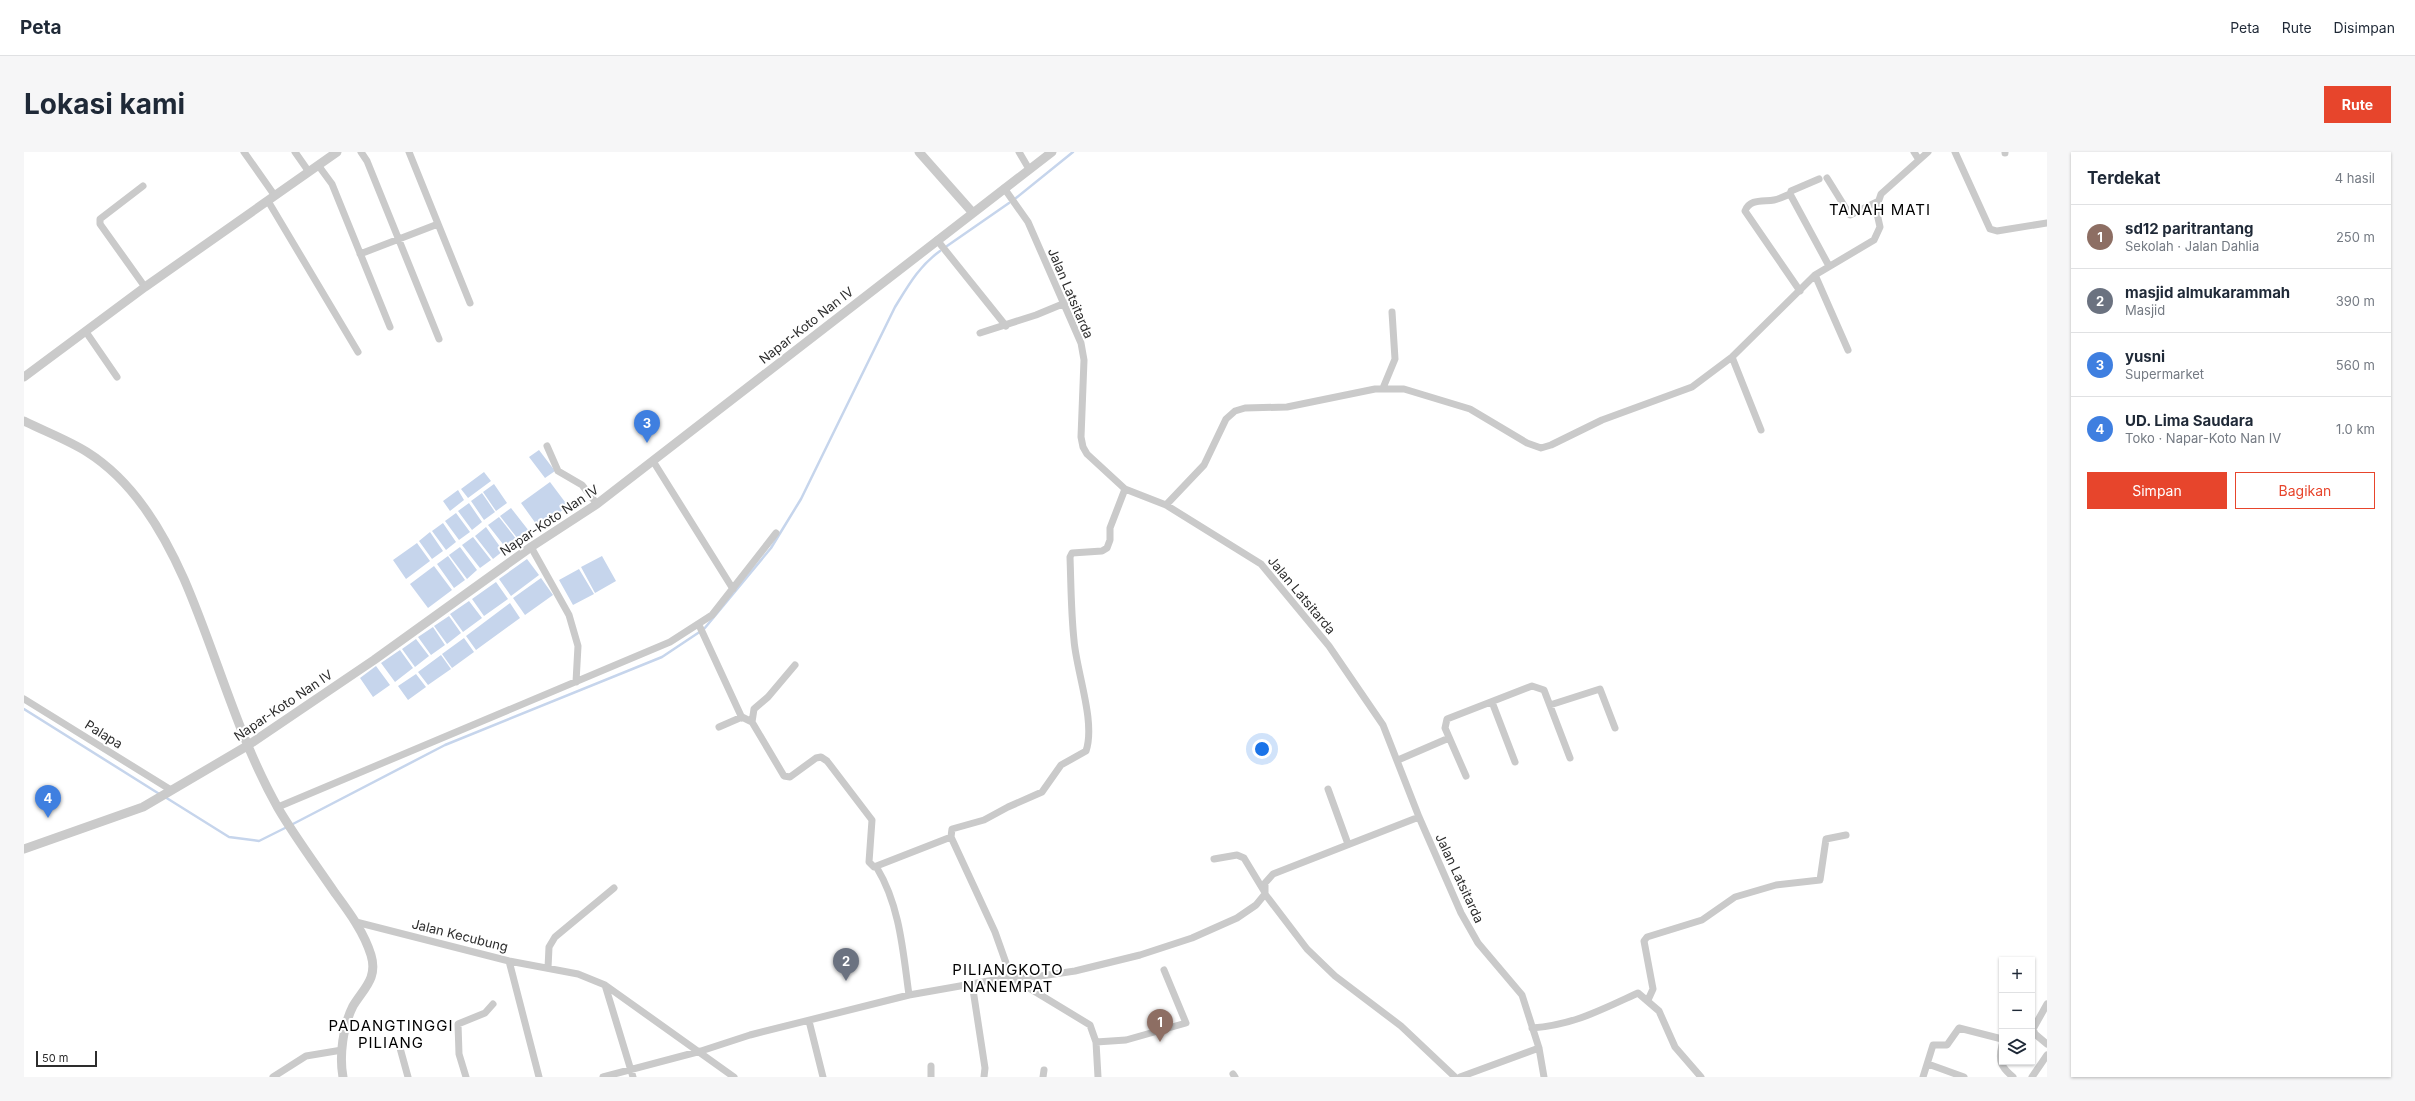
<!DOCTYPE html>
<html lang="id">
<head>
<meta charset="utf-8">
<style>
  body { margin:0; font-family:Inter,sans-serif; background:#f6f6f7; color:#1f2937 }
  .controls { position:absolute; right:12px; bottom:12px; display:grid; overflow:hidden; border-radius:0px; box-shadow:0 1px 3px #0004 }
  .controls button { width:36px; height:36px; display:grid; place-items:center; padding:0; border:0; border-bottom:1px solid #e0e1e3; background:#fff; color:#1f2937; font:20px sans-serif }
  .scale { position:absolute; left:12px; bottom:10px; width:61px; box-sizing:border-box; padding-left:4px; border:2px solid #2d2d2d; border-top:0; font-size:11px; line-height:14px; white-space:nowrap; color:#2d2d2d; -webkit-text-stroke:3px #fff; paint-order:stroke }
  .you { position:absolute; left:1238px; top:597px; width:14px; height:14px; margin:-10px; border:3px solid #fff; border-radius:50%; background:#1a73e8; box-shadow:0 0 0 6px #1a73e833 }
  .badge { display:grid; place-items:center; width:26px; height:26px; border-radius:50%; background:#e7452c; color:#fff; font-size:13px; font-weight:700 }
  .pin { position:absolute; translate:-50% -33px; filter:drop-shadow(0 1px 2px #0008) }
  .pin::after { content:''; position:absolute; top:21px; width:14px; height:12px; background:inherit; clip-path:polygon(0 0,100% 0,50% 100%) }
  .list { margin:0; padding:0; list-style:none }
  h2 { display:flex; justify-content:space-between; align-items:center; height:52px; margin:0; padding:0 16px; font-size:17px }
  h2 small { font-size:13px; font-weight:400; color:#747a83 }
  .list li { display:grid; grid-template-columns:26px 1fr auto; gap:12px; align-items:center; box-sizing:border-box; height:64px; padding:0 16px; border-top:1px solid #e0e1e3 }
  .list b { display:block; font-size:15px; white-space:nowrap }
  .list p { margin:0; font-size:13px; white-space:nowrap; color:#747a83 }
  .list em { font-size:13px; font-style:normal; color:#747a83 }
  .actions { display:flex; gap:8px; padding:12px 16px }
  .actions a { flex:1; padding:9px 0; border:1px solid #e7452c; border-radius:0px; text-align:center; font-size:14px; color:#e7452c }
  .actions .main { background:#e7452c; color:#fff }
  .icon { flex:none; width:22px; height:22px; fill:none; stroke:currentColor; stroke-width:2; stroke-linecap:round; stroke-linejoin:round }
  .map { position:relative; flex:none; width:2023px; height:925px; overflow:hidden; border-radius:0px }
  header { display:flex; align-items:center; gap:24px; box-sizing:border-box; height:56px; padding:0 20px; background:#fff; border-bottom:1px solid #e0e1e3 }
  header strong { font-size:19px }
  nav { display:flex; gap:22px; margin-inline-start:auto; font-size:14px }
  .intro { display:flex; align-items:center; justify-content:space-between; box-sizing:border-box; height:96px; padding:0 24px }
  h1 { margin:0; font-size:28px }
  .button { padding:10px 18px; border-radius:0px; background:#e7452c; color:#fff; font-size:14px; font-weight:700 }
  main { display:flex; gap:24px; padding:0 24px }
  aside { flex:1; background:#fff; border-radius:0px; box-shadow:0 1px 3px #0004 }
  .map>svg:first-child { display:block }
  .water { fill:#c6d5ec }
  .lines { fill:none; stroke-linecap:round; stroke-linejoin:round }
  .stream { stroke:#c6d5ec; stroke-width:2.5 }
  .minor { stroke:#cacaca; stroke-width:7 }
  .tertiary { stroke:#cacaca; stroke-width:9 }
  .labels { text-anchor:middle; stroke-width:4; stroke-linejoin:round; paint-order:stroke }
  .street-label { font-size:13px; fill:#2d2d2d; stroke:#fff }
  .quarter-label { font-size:15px; letter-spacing:1px; fill:#000; stroke:#fff }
</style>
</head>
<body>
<header>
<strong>Peta</strong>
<nav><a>Peta</a><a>Rute</a><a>Disimpan</a></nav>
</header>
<div class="intro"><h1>Lokasi kami</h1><a class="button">Rute</a></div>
<main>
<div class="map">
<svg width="2023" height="925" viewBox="0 0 2023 925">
  <rect width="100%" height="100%" fill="#fff"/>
  <path class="water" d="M 515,298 L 531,319 L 521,326 L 505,305 Z
    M 460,320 L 467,329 L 444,346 L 437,337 Z
    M 526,330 L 544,354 L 515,376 L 497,351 Z
    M 470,332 L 483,351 L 472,359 L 459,340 Z
    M 434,338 L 440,348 L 426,359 L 419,349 Z
    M 458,341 L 471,360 L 460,368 L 447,349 Z
    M 445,351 L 458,370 L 448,378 L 434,359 Z
    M 487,356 L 505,379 L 494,387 L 476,364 Z
    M 432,361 L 446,380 L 435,388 L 421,369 Z
    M 475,365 L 493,388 L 482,396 L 464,373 Z
    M 419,371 L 432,390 L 422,398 L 408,379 Z
    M 462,375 L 479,399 L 469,407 L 451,384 Z
    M 406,380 L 419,399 L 408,407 L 395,389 Z
    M 449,385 L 467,408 L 456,416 L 438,393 Z
    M 393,391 L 406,409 L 382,427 L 369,408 Z
    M 436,395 L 453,418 L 443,427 L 425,403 Z
    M 424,404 L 441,428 L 430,436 L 413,412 Z
    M 578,404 L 592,429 L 571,441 L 557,415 Z
    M 503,407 L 515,423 L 487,444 L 475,427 Z
    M 410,414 L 428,438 L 404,456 L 386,432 Z
    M 555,417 L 570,442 L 549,453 L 535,428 Z
    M 517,426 L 529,443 L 501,463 L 489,446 Z
    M 472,430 L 484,447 L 460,464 L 448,447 Z
    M 445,449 L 458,466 L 439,480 L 426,462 Z
    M 486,451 L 496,466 L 452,498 L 442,484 Z
    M 425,464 L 437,481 L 423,492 L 410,474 Z
    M 409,475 L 421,493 L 407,503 L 394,485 Z
    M 440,486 L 450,500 L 428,516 L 418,502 Z
    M 392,487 L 405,504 L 391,515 L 378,497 Z
    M 376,498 L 389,516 L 371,530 L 357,511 Z
    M 417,503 L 427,517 L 404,533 L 394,520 Z
    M 352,514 L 366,533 L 349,545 L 336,526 Z
    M 392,522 L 402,535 L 384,548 L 374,534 Z"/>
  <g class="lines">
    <path class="stream" d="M 992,46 L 1049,0
      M 923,94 L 985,51
      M 0,557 L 137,643
      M 141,645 L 205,685 L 235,689 L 263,675
      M 267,673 L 421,593 L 638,505 L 680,477 L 747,396 L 777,347 L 871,155 C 884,134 895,114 916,99"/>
    <path class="minor" d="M 220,0 L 251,44
      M 271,0 L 285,20
      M 337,0 L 343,9 L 415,187
      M 385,0 L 446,151
      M 995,0 L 1005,17
      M 1890,0 L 1895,8
      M 1931,0 L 1966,77 L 1973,79 L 2023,71
      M 1981,0 L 1981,1
      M 294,13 L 308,32 L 366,175
      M 1803,26 L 1826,63 L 1853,50
      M 1795,27 L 1767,39 L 1766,42 L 1805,114
      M 119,34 L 76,67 L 76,72 L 121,135
      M 980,36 L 1004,70 L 1057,191 L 1060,208 L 1057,285 L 1059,295 L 1063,302 L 1101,337 L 1142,353 L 1237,412 L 1305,494 L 1359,573 L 1395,665 L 1437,761 L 1454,791 L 1498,843 L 1515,896 L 1520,925
      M 1766,42 C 1761,44 1755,47 1750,48 C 1740,50 1726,46 1721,59 L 1776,139
      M 244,49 L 334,200
      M 913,88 L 982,174
      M 336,102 L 414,72
      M 1791,123 L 1824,198
      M 62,180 L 93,225
      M 956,181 L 1012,163 L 1041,151
      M 1708,205 L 1737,278
      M 1359,236 L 1371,207 L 1368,160
      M 523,294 L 534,319 L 558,333 L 573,352
      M 629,309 L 709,437
      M 1142,353 L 1180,313 L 1202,267 L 1211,259 L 1221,256 L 1263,255 L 1351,237 L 1380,237 L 1446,257 L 1503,291 L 1517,296 L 1527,293 L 1578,268 L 1668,235 L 1708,205 L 1791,123 L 1850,88 L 1856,75 L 1852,57 L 1857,42 L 1904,0
      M 507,395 L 545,463 L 554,494 L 552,530
      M 675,473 L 718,566
      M 0,547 L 147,638
      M 1468,550 L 1491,610
      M 1526,553 L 1576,537 L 1591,576
      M 728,570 L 760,624 L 766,625 L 792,606 L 797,605 L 803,609 L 848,668 L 845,710 L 850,715 L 927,685
      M 695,575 L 718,565 L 728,570 L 730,557 L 744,545 L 771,513
      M 1374,608 L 1425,586
      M 1442,624 L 1421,576 L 1423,567 L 1508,534 L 1520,538 L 1546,606
      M 1304,637 L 1324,692
      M 254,655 L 646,490 L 688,463 L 752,381
      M 1190,707 L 1213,703 L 1220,706 L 1240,739
      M 853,716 C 876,754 879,800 885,843
      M 1241,742 L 1283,797 L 1311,824 L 1377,874 L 1431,925
      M 332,770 L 485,809 L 554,822 L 581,833 L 710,925
      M 485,809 L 515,925
      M 524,816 L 525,795 L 531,785 L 590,736
      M 948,831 L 961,916 L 960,925
      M 581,833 L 609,925
      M 1624,848 L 1629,837 L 1620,789 L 1623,785 L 1678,768 L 1711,745 L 1752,733 L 1796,728 L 1802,687 L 1822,683
      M 2023,852 L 2009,877 L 2011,882 L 2023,892
      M 785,869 L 799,925
      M 1508,876 C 1549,873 1577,858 1614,841 L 1635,859 L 1651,895 L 1677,925
      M 1072,890 L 1102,888 L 1162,871 L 1140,818
      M 1978,893 C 1974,909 1977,915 1989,925
      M 376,896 L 384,925
      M 1904,912 L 1940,925
      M 907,914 L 907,925
      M 1209,922 L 1211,925
      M 249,925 L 282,904 L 318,898
      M 442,925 L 435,902 L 434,872 L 461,861 L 469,852
      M 579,925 L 677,899 L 726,883 L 885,843 L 987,825 L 1017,824 L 1051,819 L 1116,803 L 1168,786 L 1213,766 L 1232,753 L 1241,742 L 1241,731 L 1249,722 L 1395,665
      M 1019,925 L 1020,918
      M 1074,925 L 1072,890 L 1066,873 L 987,825 L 971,780 L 927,685 L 928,677 L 960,668 L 984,655 L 1018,640 L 1037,613 L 1062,599 C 1072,570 1052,518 1050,488 C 1047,460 1047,432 1046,405 L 1048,401 L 1078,399 L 1083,396 L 1086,388 L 1086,376 L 1101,337
      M 1436,925 L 1515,896
      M 1899,925 L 1909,893 L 1923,893 L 1935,876 L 1978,887
      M 2008,925 L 2023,903"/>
    <path class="tertiary" d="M 895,0 L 949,61
      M 0,225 L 121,135 L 313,0
      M 0,269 C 20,279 44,288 63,300 C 109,329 138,378 160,427 C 193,503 213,583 254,656 C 271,685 292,713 311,741 C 325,760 340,780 347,803 C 354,826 340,836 329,854 C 319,874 315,904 319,925
      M 0,697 L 119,655 L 223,594 L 350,508 L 507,395 L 573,352 L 1028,0"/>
  </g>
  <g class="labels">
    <g class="street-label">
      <text transform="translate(1047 141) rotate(67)" y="5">Jalan Latsitarda</text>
      <text transform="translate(782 173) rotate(-38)" y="5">Napar-Koto Nan IV</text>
      <text transform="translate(525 368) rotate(-34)" y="5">Napar-Koto Nan IV</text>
      <text transform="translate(1278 443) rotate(50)" y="5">Jalan Latsitarda</text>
      <text transform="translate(259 553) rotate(-34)" y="5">Napar-Koto Nan IV</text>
      <text transform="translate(80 582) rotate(32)" y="5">Palapa</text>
      <text transform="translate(1436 726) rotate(65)" y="5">Jalan Latsitarda</text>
      <text transform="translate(436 783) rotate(14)" y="5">Jalan Kecubung</text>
    </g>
    <g class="quarter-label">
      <text x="1856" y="63">TANAH MATI</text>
      <text x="984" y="823">PILIANGKOTO<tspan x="984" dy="17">NANEMPAT</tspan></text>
      <text x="367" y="879">PADANGTINGGI<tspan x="367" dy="17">PILIANG</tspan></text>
    </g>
  </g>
</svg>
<div class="controls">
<button>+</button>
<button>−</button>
<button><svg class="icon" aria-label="layers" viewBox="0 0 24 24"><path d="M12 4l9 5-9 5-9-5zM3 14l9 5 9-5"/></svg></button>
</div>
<div class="scale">50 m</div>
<div class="you"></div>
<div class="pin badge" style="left:1136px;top:890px;background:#8d6e63">1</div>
<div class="pin badge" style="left:822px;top:829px;background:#6b7280">2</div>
<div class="pin badge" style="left:623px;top:291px;background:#3f7fe0">3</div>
<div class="pin badge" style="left:24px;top:666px;background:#3f7fe0">4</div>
</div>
<aside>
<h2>Terdekat<small>4 hasil</small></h2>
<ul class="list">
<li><span class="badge" style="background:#8d6e63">1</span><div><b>sd12 paritrantang</b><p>Sekolah · Jalan Dahlia</p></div><em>250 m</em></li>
<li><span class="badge" style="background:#6b7280">2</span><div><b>masjid almukarammah</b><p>Masjid</p></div><em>390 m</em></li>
<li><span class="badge" style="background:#3f7fe0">3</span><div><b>yusni</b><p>Supermarket</p></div><em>560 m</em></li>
<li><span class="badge" style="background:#3f7fe0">4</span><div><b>UD. Lima Saudara</b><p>Toko · Napar-Koto Nan IV</p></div><em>1.0 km</em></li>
</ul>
<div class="actions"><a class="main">Simpan</a><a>Bagikan</a></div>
</aside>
</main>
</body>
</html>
